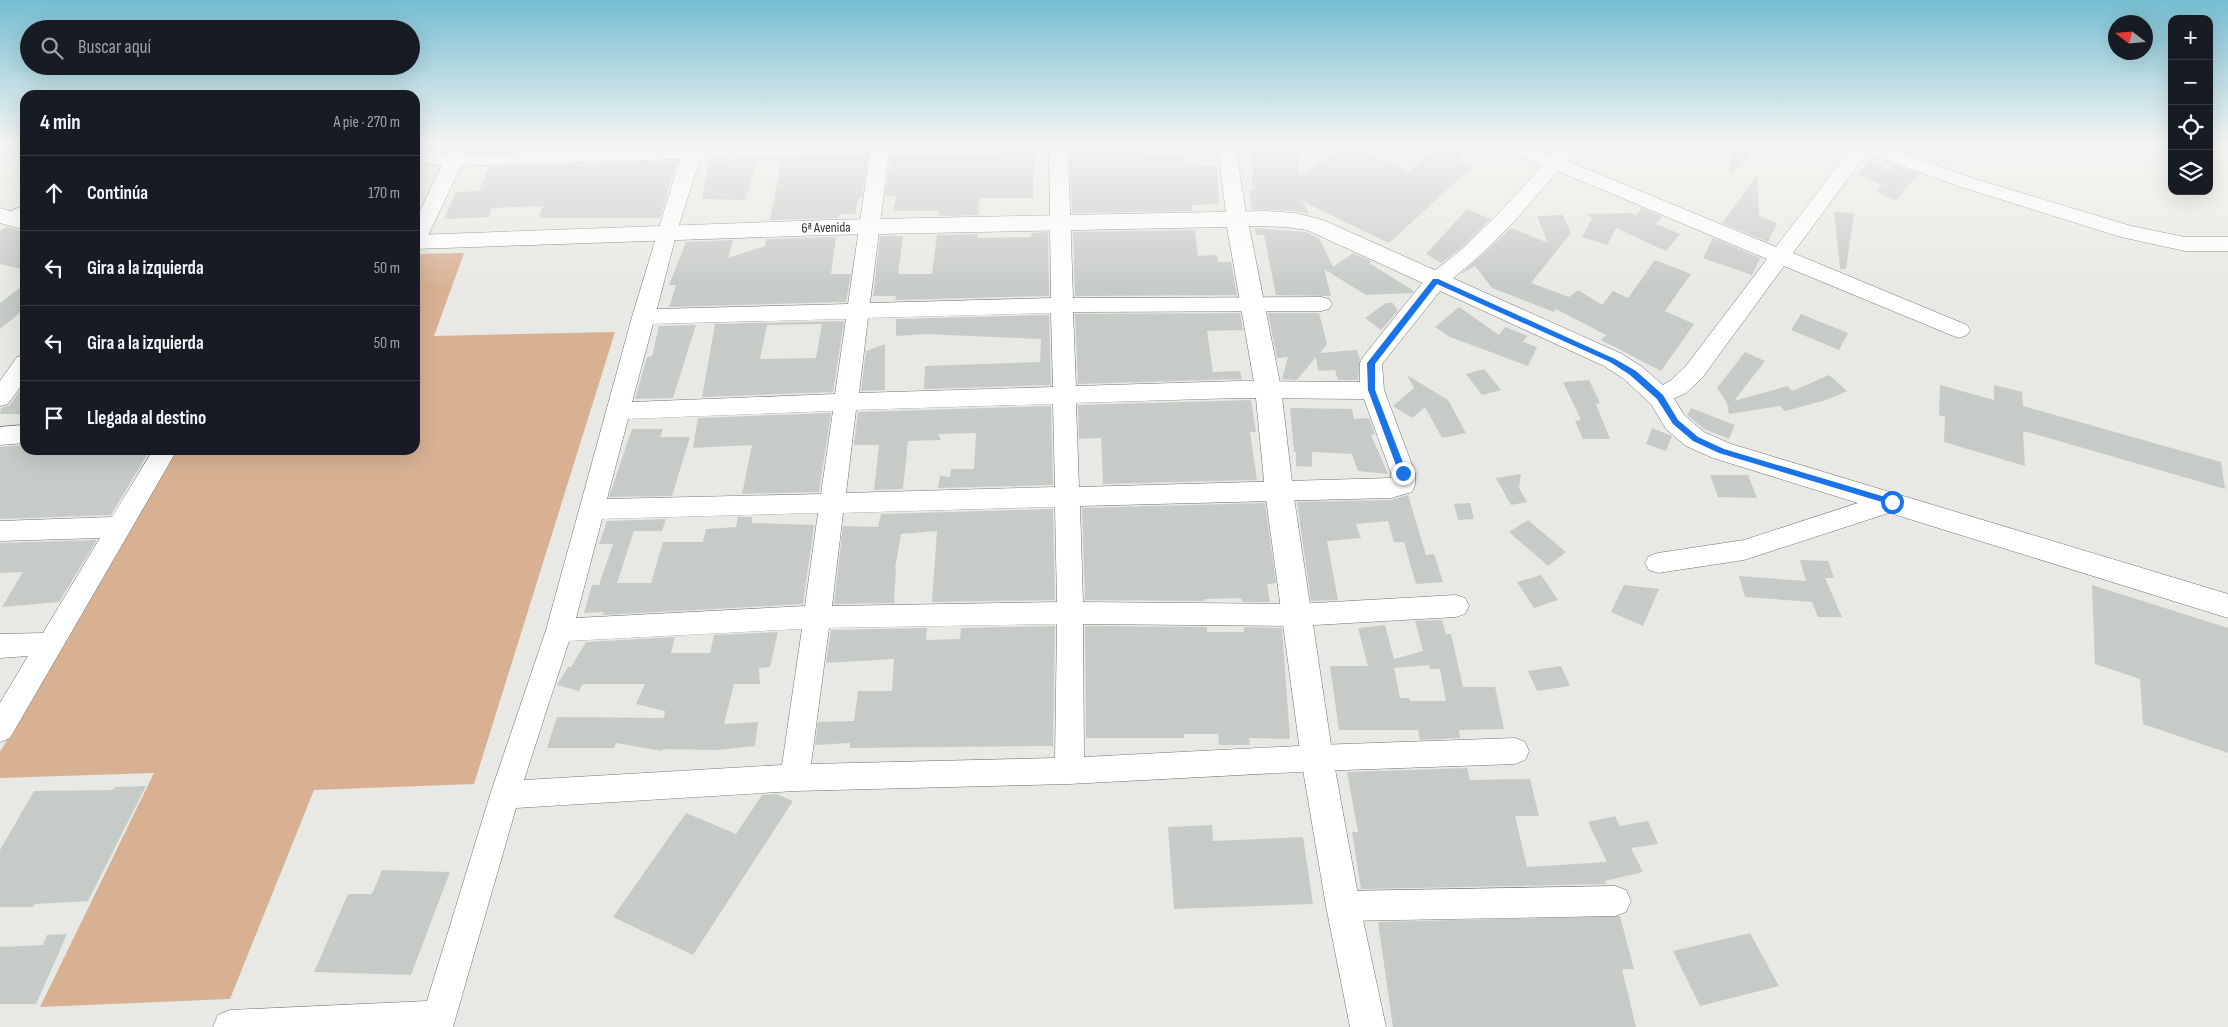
<!DOCTYPE html>
<html lang="es">
<head>
<meta charset="utf-8">
<style>
  body { margin:0; font-family:"Sofia Sans Condensed",sans-serif; background:#242831; color:#f1f3f6 }
  .controls { position:absolute; right:15px; top:15px; display:grid; overflow:hidden; border-radius:10px; box-shadow:0 5px 20px #0002 }
  .controls button { width:45px; height:45px; display:grid; place-items:center; padding:0; border:0; border-bottom:1px solid #363941; background:#171b24; color:#f1f3f6; font:25px sans-serif }
  .compass { position:absolute; left:2108px; top:15px; width:45px; height:45px; border-radius:50%; background:#171b24; box-shadow:0 5px 20px #0002; rotate:286deg }
  .stop { position:absolute; width:15px; height:15px; margin:-11px; border:4px solid #1a73e8; border-radius:50%; background:#fff }
  .stop.end { background:#1a73e8; border-color:#fff; box-shadow:0 1px 5px #0008 }
  .list { margin:0; padding:0; list-style:none }
  h2 { display:flex; justify-content:space-between; align-items:center; height:65px; margin:0; padding:0 20px; font-size:21px }
  h2 small { font-size:16px; font-weight:400; color:#9ea1a6 }
  .list li { display:grid; grid-template-columns:32px 1fr auto; gap:15px; align-items:center; box-sizing:border-box; height:75px; padding:0 20px; border-top:1px solid #363941 }
  .list b { display:block; font-size:19px; white-space:nowrap }
  .list em { font-size:16px; font-style:normal; color:#9ea1a6 }
  .icon { flex:none; width:28px; height:28px; fill:none; stroke:currentColor; stroke-width:2; stroke-linecap:round; stroke-linejoin:round }
  .map { position:relative; flex:none; width:2228px; height:1027px; overflow:hidden }
  .search { position:absolute; background:#171b24; box-shadow:0 5px 20px #0002; left:20px; top:20px; width:400px; height:55px; display:flex; align-items:center; gap:12px; box-sizing:border-box; padding:0 18px; border-radius:28px; color:#9ea1a6; font-size:19px }
  .panel { position:absolute; background:#171b24; box-shadow:0 5px 20px #0002; left:20px; top:90px; width:400px; height:365px; border-radius:15px }
  .map>svg:first-child { display:block }
  .green { fill:#d8b193 }
  .building { fill:#c7cbc7; fill-rule:evenodd }
  .lines { fill:none; stroke-linecap:round; stroke-linejoin:round }
  .minor-casing { stroke:#72736e; stroke-width:1 }
  .tertiary-casing { stroke:#72736e; stroke-width:1 }
  .minor { fill:#fff; fill-rule:evenodd }
  .tertiary { fill:#fff; fill-rule:evenodd }
  .route { fill:#1a73e8 }
  .labels { text-anchor:middle; stroke-width:4; stroke-linejoin:round; paint-order:stroke }
  .street-label { font-size:14px; fill:#2e2e2c; stroke:#fff }
</style>
</head>
<body>
<div class="map">
<svg width="2228" height="1027" viewBox="0 0 2228 1027">
  <rect width="100%" height="100%" fill="#e8e9e4"/>
  <path class="green" d="M 464,253 L 434,336 L 615,332 L 474,784 L 314,790 L 230,999 L 40,1007 L 154,773 L 0,778 L 0,752 L 177,450 L 415,450 L 415,254 Z"/>
  <path class="building" d="M 500,143 L 565,143 L 563,149 L 496,151 Z
    M 1351,143 L 1369,143 L 1364,151 L 1409,173 L 1438,143 L 1470,143 L 1457,161 L 1472,167 L 1389,243 L 1302,201 L 1309,214 L 1295,211 L 1252,209 L 1249,190 L 1253,190 L 1252,176 L 1254,176 L 1251,149 L 1297,149 L 1300,176 Z
    M 1737,143 L 1759,143 L 1731,175 L 1730,149 Z
    M 1110,151 L 1187,155 L 1182,165 L 1217,166 L 1219,204 L 1192,205 L 1192,211 L 1072,213 L 1070,152 Z
    M 1034,152 L 1033,198 L 979,198 L 979,215 L 939,216 L 939,211 L 893,211 L 896,196 L 885,196 L 891,155 Z
    M 868,155 L 862,197 L 859,197 L 855,214 L 840,214 L 839,218 L 770,220 L 782,158 Z
    M 758,159 L 745,200 L 702,199 L 709,161 Z
    M 677,161 L 660,218 L 539,218 L 543,206 L 492,208 L 489,217 L 444,219 L 456,192 L 479,191 L 489,167 Z
    M 1870,162 L 1889,170 L 1892,164 L 1918,174 L 1896,200 L 1876,192 L 1882,185 L 1857,174 Z
    M 1757,175 L 1759,216 L 1777,223 L 1768,242 L 1722,223 Z
    M 1642,208 L 1662,217 L 1656,224 L 1680,234 L 1666,251 L 1616,228 L 1607,245 L 1582,237 L 1592,218 L 1585,214 L 1632,213 L 1635,216 Z
    M 1467,209 L 1490,219 L 1461,248 L 1441,263 L 1426,254 Z
    M 1834,211 L 1854,214 L 1846,269 L 1840,269 Z
    M 1563,215 L 1571,233 L 1531,283 L 1569,297 L 1578,290 L 1602,305 L 1613,291 L 1628,298 L 1655,260 L 1691,274 L 1665,311 L 1694,324 L 1661,371 L 1601,340 L 1606,335 L 1556,309 L 1554,312 L 1492,288 L 1475,266 L 1461,274 L 1511,228 L 1548,243 L 1537,216 Z
    M 6,227 L 25,232 L 25,270 L 0,264 L 0,231 Z
    M 1255,228 L 1306,232 L 1319,238 L 1333,267 L 1353,253 L 1371,261 L 1369,263 L 1414,291 L 1412,293 L 1366,295 L 1324,269 L 1331,296 L 1276,295 L 1264,235 L 1256,235 Z
    M 1195,230 L 1198,256 L 1217,255 L 1218,262 L 1231,262 L 1237,295 L 1075,296 L 1073,232 Z
    M 1048,232 L 1049,296 L 895,300 L 896,296 L 873,296 L 880,236 L 903,236 L 898,274 L 932,274 L 937,235 L 978,234 L 978,238 L 1031,237 L 1032,233 Z
    M 836,237 L 831,274 L 851,274 L 846,302 L 669,307 L 676,285 L 669,285 L 686,242 L 733,240 L 728,258 L 765,246 L 766,239 Z
    M 1713,238 L 1760,258 L 1752,275 L 1703,258 Z
    M 25,284 L 25,309 L 0,329 L 0,303 Z
    M 1386,303 L 1393,303 L 1398,311 L 1381,330 L 1365,318 Z
    M 1459,307 L 1499,335 L 1505,327 L 1527,336 L 1523,342 L 1537,347 L 1528,366 L 1450,337 L 1435,327 Z
    M 1240,313 L 1243,330 L 1207,331 L 1213,372 L 1240,371 L 1242,379 L 1078,384 L 1075,314 Z
    M 1268,313 L 1319,313 L 1327,344 L 1320,353 L 1357,350 L 1360,359 L 1358,380 L 1338,380 L 1335,370 L 1318,371 L 1316,357 L 1297,380 L 1282,379 L 1288,357 L 1277,358 Z
    M 1801,314 L 1848,333 L 1839,350 L 1791,330 Z
    M 1049,315 L 1051,385 L 924,389 L 925,366 L 1040,362 L 1041,339 L 924,334 L 896,336 L 896,319 Z
    M 844,321 L 833,392 L 702,397 L 715,324 ZM 822,324 L 816,358 L 760,359 L 767,325 Z
    M 696,325 L 673,398 L 635,399 L 647,357 L 652,356 L 659,326 Z
    M 885,344 L 885,390 L 861,391 L 866,351 Z
    M 1745,352 L 1765,361 L 1734,401 L 1788,386 L 1792,391 L 1829,375 L 1847,391 L 1826,400 L 1785,411 L 1780,406 L 1729,414 L 1727,403 L 1717,388 Z
    M 1484,369 L 1501,390 L 1482,395 L 1466,374 Z
    M 1407,375 L 1448,400 L 1466,433 L 1442,438 L 1425,407 L 1412,418 L 1393,406 L 1414,388 Z
    M 1589,380 L 1600,403 L 1596,404 L 1610,439 L 1583,439 L 1575,421 L 1581,420 L 1563,382 Z
    M 25,383 L 25,414 L 0,414 L 1,408 L 10,405 Z
    M 1940,385 L 1994,400 L 1994,385 L 2022,392 L 2023,406 L 2221,462 L 2225,489 L 2028,432 L 2023,432 L 2025,466 L 1944,442 L 1945,417 L 1939,415 Z
    M 1251,400 L 1256,432 L 1250,432 L 1257,480 L 1103,484 L 1101,438 L 1079,439 L 1078,405 Z
    M 1051,406 L 1053,485 L 938,488 L 940,476 L 950,477 L 951,469 L 974,469 L 976,433 L 938,434 L 941,440 L 908,441 L 903,489 L 874,490 L 879,445 L 854,445 L 858,412 Z
    M 1290,408 L 1352,409 L 1354,419 L 1369,418 L 1375,434 L 1371,435 L 1388,474 L 1358,471 L 1352,454 L 1312,452 L 1312,467 L 1296,466 L 1296,452 L 1294,452 Z
    M 1691,408 L 1735,425 L 1729,439 L 1704,429 L 1687,415 Z
    M 831,413 L 819,492 L 742,494 L 752,445 L 693,448 L 698,418 Z
    M 1652,428 L 1672,436 L 1666,451 L 1646,444 Z
    M 632,429 L 663,429 L 660,437 L 690,437 L 672,496 L 609,497 Z
    M 25,445 L 25,450 L 150,450 L 111,515 L 0,519 L 0,447 Z
    M 1521,474 L 1519,488 L 1527,502 L 1511,505 L 1496,478 Z
    M 1710,475 L 1748,475 L 1757,498 L 1718,497 Z
    M 1408,495 L 1426,555 L 1434,554 L 1443,582 L 1416,584 L 1404,542 L 1394,542 L 1388,521 L 1356,524 L 1361,538 L 1327,541 L 1338,600 L 1311,601 L 1297,502 L 1391,500 Z
    M 1265,503 L 1276,583 L 1267,584 L 1270,602 L 1242,602 L 1241,598 L 1205,599 L 1205,601 L 1085,600 L 1082,508 Z
    M 1470,503 L 1474,519 L 1458,520 L 1454,504 Z
    M 1053,509 L 1055,600 L 932,602 L 937,531 L 901,534 L 895,569 L 896,568 L 894,603 L 834,604 L 843,526 L 878,527 L 881,514 Z
    M 738,517 L 752,517 L 752,523 L 814,525 L 803,604 L 602,615 L 604,612 L 584,613 L 592,585 L 599,585 L 613,544 L 599,544 L 607,521 L 666,519 L 662,531 L 634,531 L 617,583 L 651,583 L 663,542 L 703,542 L 706,529 L 736,527 Z
    M 1528,520 L 1566,552 L 1548,566 L 1509,532 Z
    M 97,540 L 59,602 L 2,607 L 23,572 L 0,573 L 0,543 Z
    M 1800,560 L 1828,561 L 1834,578 L 1825,578 L 1842,617 L 1818,617 L 1812,602 L 1745,597 L 1739,576 L 1806,581 Z
    M 1541,575 L 1558,600 L 1534,608 L 1517,582 Z
    M 1624,585 L 1659,589 L 1643,626 L 1611,612 Z
    M 2092,585 L 2228,628 L 2228,753 L 2143,724 L 2140,679 L 2095,664 Z
    M 1442,620 L 1446,634 L 1451,634 L 1463,687 L 1495,687 L 1504,729 L 1459,730 L 1460,738 L 1420,740 L 1418,730 L 1339,730 L 1330,666 L 1368,666 L 1358,628 L 1385,625 L 1394,659 L 1423,651 L 1415,621 ZM 1429,665 L 1430,669 L 1440,669 L 1446,701 L 1410,701 L 1409,698 L 1400,698 L 1394,668 Z
    M 1055,626 L 1053,746 L 850,748 L 850,743 L 815,745 L 818,722 L 854,721 L 858,691 L 892,691 L 894,659 L 826,663 L 831,630 L 927,628 L 926,640 L 960,639 L 961,628 Z
    M 1085,626 L 1207,627 L 1207,632 L 1244,632 L 1244,627 L 1282,628 L 1290,739 L 1249,738 L 1250,745 L 1219,745 L 1218,734 L 1184,734 L 1184,738 L 1086,738 Z
    M 778,632 L 770,667 L 759,668 L 760,684 L 734,684 L 724,724 L 758,722 L 755,746 L 718,750 L 663,749 L 662,751 L 616,743 L 614,748 L 547,748 L 557,717 L 664,718 L 665,711 L 636,704 L 645,684 L 583,684 L 579,691 L 557,685 L 568,667 L 571,667 L 586,642 L 675,637 L 671,653 L 710,653 L 714,635 Z
    M 1561,666 L 1570,686 L 1537,691 L 1528,671 Z
    M 1467,768 L 1470,780 L 1530,779 L 1539,816 L 1515,816 L 1527,867 L 1607,862 L 1588,822 L 1615,816 L 1620,826 L 1648,821 L 1658,844 L 1631,848 L 1643,872 L 1605,881 L 1606,884 L 1361,889 L 1352,832 L 1358,832 L 1347,772 Z
    M 146,786 L 88,901 L 35,904 L 33,907 L 0,907 L 0,850 L 34,791 L 113,790 L 115,787 Z
    M 777,794 L 793,801 L 693,955 L 613,917 L 686,813 L 736,834 L 762,795 Z
    M 1212,825 L 1213,841 L 1303,837 L 1313,904 L 1174,909 L 1168,827 Z
    M 382,870 L 450,872 L 411,975 L 314,972 L 348,894 L 372,894 Z
    M 1620,916 L 1634,969 L 1622,969 L 1636,1027 L 1393,1027 L 1378,922 Z
    M 1750,933 L 1779,986 L 1700,1006 L 1673,951 Z
    M 67,934 L 36,1004 L 0,1004 L 0,947 L 43,945 L 47,935 Z"/>
  <g class="lines">
    <defs>
      <path id="minor" d="M 454,143 L 467,143 L 470,147 L 466,154 L 684,148 L 686,143 L 704,143 L 703,147 L 833,143 L 1235,143 L 1247,220 L 1244,225 L 1237,226 L 1230,225 L 1227,220 L 1218,151 L 1128,149 L 1068,150 L 1073,298 L 1321,297 L 1329,299 L 1332,304 L 1329,309 L 1321,311 L 1073,312 L 1076,386 L 1239,381 L 1360,382 L 1360,363 L 1363,357 L 1428,276 L 1462,249 L 1499,213 L 1543,165 L 1500,147 L 1498,143 L 1523,143 L 1552,155 L 1563,143 L 1582,143 L 1567,161 L 1776,247 L 1852,147 L 1849,143 L 1875,143 L 1972,178 L 2131,226 L 2185,237 L 2228,237 L 2228,251 L 2185,251 L 2121,237 L 1958,186 L 1867,153 L 1793,253 L 1967,325 L 1970,330 L 1967,335 L 1959,338 L 1951,335 L 1784,266 L 1702,378 L 1686,393 L 1660,405 L 1652,403 L 1648,397 L 1652,391 L 1670,381 L 1686,366 L 1767,259 L 1558,171 L 1513,223 L 1476,259 L 1444,286 L 1382,364 L 1384,390 L 1415,473 L 1415,485 L 1412,492 L 1391,498 L 1080,506 L 1083,602 L 1297,604 L 1456,595 L 1465,598 L 1469,606 L 1465,614 L 1456,617 L 1297,626 L 1083,624 L 1084,757 L 1317,745 L 1515,738 L 1525,742 L 1529,751 L 1525,760 L 1515,764 L 1317,771 L 1069,784 L 795,791 L 516,808 L 453,1027 L 213,1027 L 218,1015 L 230,1010 L 427,1001 L 490,795 L 546,630 L 632,317 L 680,159 L 461,166 L 425,242 L 422,247 L 415,249 L 415,221 L 442,165 L 415,162 L 415,150 L 447,154 ZM 1049,150 L 1051,298 L 870,303 L 889,153 ZM 870,153 L 848,304 L 657,309 L 677,231 L 700,159 ZM 1051,313 L 1053,387 L 859,393 L 868,318 ZM 846,319 L 835,394 L 632,402 L 653,324 ZM 1239,398 L 1364,399 L 1391,473 L 1391,478 L 1079,487 L 1076,403 ZM 1053,404 L 1055,487 L 846,493 L 856,410 ZM 833,411 L 821,494 L 607,499 L 628,419 ZM 1055,507 L 1057,602 L 832,606 L 843,513 ZM 818,513 L 805,606 L 576,618 L 602,519 ZM 1057,624 L 1055,758 L 811,764 L 829,628 ZM 802,629 L 782,765 L 524,780 L 569,641 Z
        M 25,205 L 25,220 L 11,225 L 4,224 L 1,219 L 4,214 Z
        M 25,355 L 25,380 L 8,404 L 0,406 L 0,381 L 17,357 Z
        M 25,425 L 25,443 L 0,445 L 0,427 Z
        M 153,450 L 177,450 L 10,738 L 0,742 L 0,703 L 28,656 L 0,658 L 0,634 L 43,633 L 100,538 L 0,541 L 0,521 L 112,517 Z
        M 1892,492 L 1901,495 L 1904,502 L 1901,509 L 1744,560 L 1658,573 L 1649,570 L 1645,563 L 1649,556 L 1658,553 L 1744,540 Z
        M 1615,886 L 1626,890 L 1631,901 L 1626,912 L 1615,916 L 1343,921 L 1332,917 L 1327,906 L 1332,895 L 1343,891 Z"/>
      <path id="tertiary" d="M 0,208 L 25,215 L 25,230 L 0,223 Z
        M 1266,211 L 1295,213 L 1323,220 L 1622,354 L 1642,367 L 1669,390 L 1684,415 L 1704,432 L 1731,444 L 2228,594 L 2228,618 L 1713,458 L 1686,446 L 1666,429 L 1651,404 L 1624,379 L 1604,366 L 1307,230 L 1286,227 L 1249,226 L 1281,388 L 1293,491 L 1333,758 L 1360,906 L 1386,1027 L 1350,1027 L 1326,906 L 1301,758 L 1265,491 L 1255,388 L 1227,227 L 826,235 L 415,249 L 415,235 L 826,220 Z"/>
    </defs>
    <use href="#minor" class="minor-casing"/>
    <use href="#tertiary" class="tertiary-casing"/>
    <use href="#minor" class="minor"/>
    <use href="#tertiary" class="tertiary"/>
  </g>
  <linearGradient id="sky" x2="0" y2="1"><stop stop-color="#75bdd1"/><stop offset="0.5" stop-color="#f5f5f3"/><stop offset="1" stop-color="#f5f5f3" stop-opacity="0"/></linearGradient>
  <rect width="2228" height="287" fill="url(#sky)"/>
  <path class="route" d="M 1433,279 L 1438,279 L 1615,359 L 1636,371 L 1663,395 L 1678,420 L 1698,437 L 1724,449 L 1892,499 L 1896,502 L 1892,505 L 1719,453 L 1693,441 L 1673,424 L 1657,399 L 1630,375 L 1610,362 L 1437,284 L 1375,364 L 1375,390 L 1407,473 L 1406,476 L 1400,476 L 1368,390 L 1367,363 Z"/>
  <g class="labels">
    <g class="street-label">
      <text transform="translate(826 227) rotate(-1)" y="5">6ª Avenida</text>
    </g>
  </g>
</svg>
<div class="controls">
<button>+</button>
<button>−</button>
<button><svg class="icon" aria-label="locate" viewBox="0 0 24 24"><circle cx="12" cy="12" r="6"/><path d="M12 2v4M12 18v4M2 12h4M18 12h4"/></svg></button>
<button><svg class="icon" aria-label="layers" viewBox="0 0 24 24"><path d="M12 4l9 5-9 5-9-5zM3 14l9 5 9-5"/></svg></button>
</div>
<svg class="compass" viewBox="-18 -18 36 36"><path d="M0-13l5 13h-10z" fill="#e53935"/><path d="M0 13l5-13h-10z" fill="#9ea1a6"/></svg>
<div class="stop" style="left:1892px;top:502px"></div>
<div class="stop end" style="left:1403px;top:473px"></div>
<div class="search"><svg class="icon" aria-label="search" viewBox="0 0 24 24"><circle cx="10" cy="10" r="6"/><path d="M15 15l6 6"/></svg>Buscar aquí</div>
<section class="panel">
<h2>4 min<small>A pie · 270 m</small></h2>
<ul class="list">
<li><svg class="icon" aria-label="ahead" viewBox="0 0 24 24"><path d="M12 20V5M6 11l6-6 6 6"/></svg><div><b>Continúa</b></div><em>170 m</em></li>
<li><svg class="icon" aria-label="left" viewBox="0 0 24 24"><path d="M17 20v-9H6M10 6l-5 5 5 5"/></svg><div><b>Gira a la izquierda</b></div><em>50 m</em></li>
<li><svg class="icon" aria-label="left" viewBox="0 0 24 24"><path d="M17 20v-9H6M10 6l-5 5 5 5"/></svg><div><b>Gira a la izquierda</b></div><em>50 m</em></li>
<li><svg class="icon" aria-label="arrive" viewBox="0 0 24 24"><path d="M6 21V4h12l-3 4 3 4H6"/></svg><div><b>Llegada al destino</b></div></li>
</ul>
</section>
</div>
</body>
</html>
